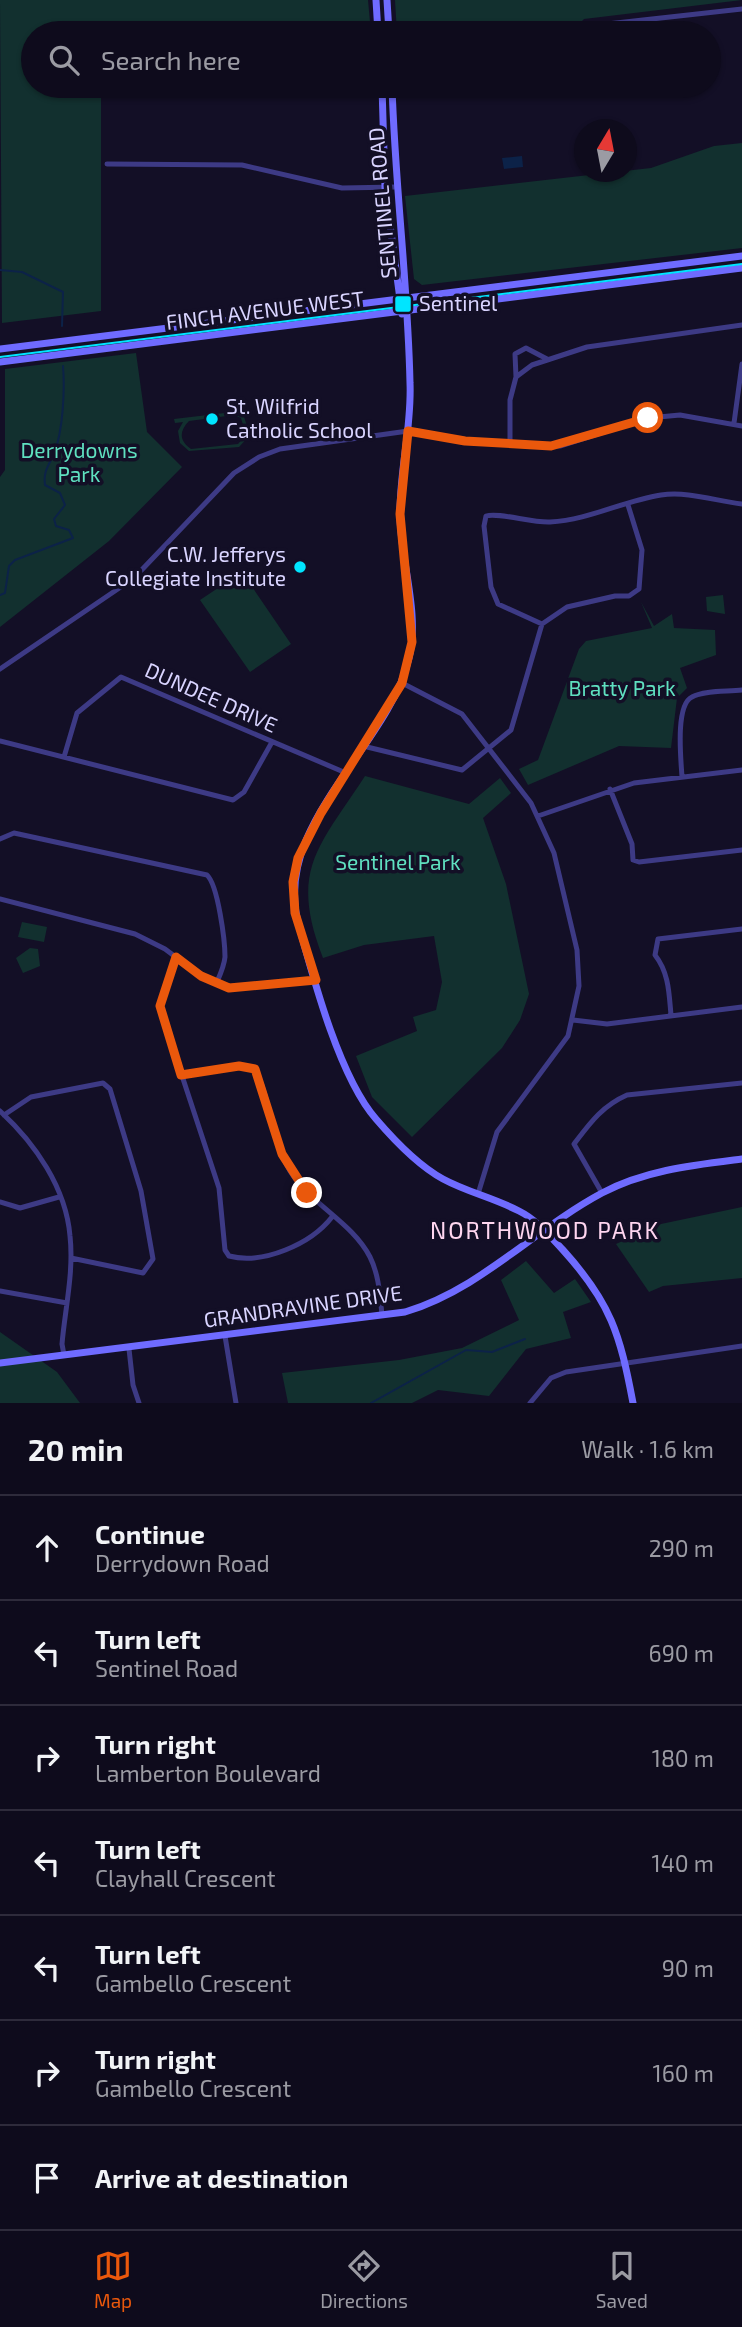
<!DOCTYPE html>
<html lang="en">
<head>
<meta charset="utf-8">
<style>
  body { margin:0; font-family:"Exo 2",sans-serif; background:#171425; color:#f1f3f6 }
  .compass { position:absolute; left:574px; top:119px; width:63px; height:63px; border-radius:50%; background:#0e0b1c; box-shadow:0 2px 5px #0004; rotate:10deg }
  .stop { position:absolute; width:21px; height:21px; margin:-16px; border:5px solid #ea580c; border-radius:50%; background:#fff }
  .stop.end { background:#ea580c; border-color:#fff; box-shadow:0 2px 7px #0008 }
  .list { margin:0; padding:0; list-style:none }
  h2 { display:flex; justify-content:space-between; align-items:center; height:91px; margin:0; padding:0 28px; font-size:30px }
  h2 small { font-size:23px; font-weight:400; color:#9b9ba3 }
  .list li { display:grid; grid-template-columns:46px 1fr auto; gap:21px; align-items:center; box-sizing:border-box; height:105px; padding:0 28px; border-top:2px solid #2e2b3b }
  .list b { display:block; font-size:26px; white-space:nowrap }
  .list p { margin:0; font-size:23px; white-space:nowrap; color:#9b9ba3 }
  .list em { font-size:23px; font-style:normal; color:#9b9ba3 }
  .icon { flex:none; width:38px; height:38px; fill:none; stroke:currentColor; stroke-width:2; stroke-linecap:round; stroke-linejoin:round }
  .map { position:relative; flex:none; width:742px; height:1403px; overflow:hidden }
  .search { position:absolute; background:#0e0b1c; box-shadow:0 2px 5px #0004; left:21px; right:21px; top:21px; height:77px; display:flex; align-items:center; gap:18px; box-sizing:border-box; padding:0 24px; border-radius:38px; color:#9b9ba3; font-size:26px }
  .sheet { height:826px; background:#0e0b1c }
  nav { display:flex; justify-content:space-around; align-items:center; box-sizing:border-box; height:98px; border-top:2px solid #2e2b3b; background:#0e0b1c; font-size:19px; color:#9b9ba3 }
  nav a { display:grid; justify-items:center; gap:4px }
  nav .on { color:#ea580c }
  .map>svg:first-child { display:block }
  .green { fill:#12302f; fill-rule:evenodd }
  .water { fill:#0c2248 }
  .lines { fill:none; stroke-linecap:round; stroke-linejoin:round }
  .stream { stroke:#0c2248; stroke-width:2 }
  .street { stroke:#3d3a85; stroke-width:5 }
  .secondary { stroke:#6f6bff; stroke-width:7 }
  .tram { stroke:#00e5ff; stroke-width:2 }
  .route { stroke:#ea580c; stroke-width:9 }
  .poi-dot { fill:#00e5ff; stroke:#130f26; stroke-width:2.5 }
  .labels { text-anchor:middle; stroke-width:7; stroke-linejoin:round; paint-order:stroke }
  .street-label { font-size:21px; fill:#d9d4ff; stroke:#130f26 }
  .poi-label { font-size:21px; fill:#d9d4ff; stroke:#130f26; text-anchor:start }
  .park-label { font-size:21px; fill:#5fe0c0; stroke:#130f26 }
  .neighbourhood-label { font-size:23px; letter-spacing:2px; fill:#ffd6f0; stroke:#130f26 }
</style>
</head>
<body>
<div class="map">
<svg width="742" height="1403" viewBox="0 0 742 1403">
  <rect width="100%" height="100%" fill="#130f26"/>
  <path class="green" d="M 0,0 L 368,0 L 371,33 L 33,33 L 33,86 L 101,86 L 101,311 L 2,323 Z
    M 395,0 L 742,0 L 584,19 L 580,23 L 515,33 L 397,33 Z
    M 742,143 L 742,248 L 422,285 L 414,279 L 405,196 L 651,168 L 714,146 Z
    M 136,353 L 147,432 L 182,467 L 109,541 L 0,627 L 0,477 L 5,470 L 5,369 Z
    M 233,412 L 244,417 L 250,435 L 239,447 L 189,451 L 180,443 L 178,431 L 183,422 L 175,423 L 174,419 ZM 234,415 L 241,418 L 246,435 L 238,444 L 191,449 C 179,441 179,431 189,421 Z
    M 242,572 L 291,644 L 250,672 L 200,600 Z
    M 723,595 L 725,614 L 707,611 L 706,597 Z
    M 641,602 L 654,626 L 672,614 L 674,628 L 715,630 L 716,655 L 680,668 L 687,688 L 677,698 L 671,748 L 619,746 L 528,785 L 519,769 L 538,760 L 579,649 L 586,641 L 652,628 Z
    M 365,776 L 469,804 L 500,778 L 511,793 L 483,818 L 506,884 L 529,994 L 520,1020 L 502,1048 L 412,1137 L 372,1097 L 356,1056 L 417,1031 L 413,1017 L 436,1010 L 442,982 L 434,936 L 364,945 L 323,958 C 289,870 318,848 365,776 Z
    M 22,922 L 47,927 L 44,942 L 18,937 Z
    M 30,948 L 38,949 L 40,966 L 23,973 L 16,958 Z
    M 742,1207 L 742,1278 L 663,1286 L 649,1292 L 616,1244 L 661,1224 Z
    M 526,1261 L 554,1293 L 575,1279 L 591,1302 L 563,1312 L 571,1338 L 526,1349 L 489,1396 L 438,1390 L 412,1403 L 288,1403 L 282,1373 L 399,1360 L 462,1348 L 519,1320 L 501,1280 Z
    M 0,1332 L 57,1372 L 80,1403 L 0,1403 Z"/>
  <path class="water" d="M 522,156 L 523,167 L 504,169 L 502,158 Z"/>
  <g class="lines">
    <path class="stream" d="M 0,270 L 22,272 L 63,292 L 62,326
      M 0,595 L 5,593 L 9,566 L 15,560 L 73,538 L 69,530 L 56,526 L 54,519 L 65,505 L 60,493 L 45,485 C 43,471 49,465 54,454 C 63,431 65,390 63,366
      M 371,1403 L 466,1350 L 492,1352 L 525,1339"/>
    <path class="street" d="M 526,33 L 742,9
      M 107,164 L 242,165 L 342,188 L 396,187
      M 516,377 L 532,365 L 587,347 L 742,325
      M 734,423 L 742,364
      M 510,444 L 510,400 L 516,377 L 515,354 L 526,348 L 547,359
      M 542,624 L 498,604 L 491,587 L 484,526 L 486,516 C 498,512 532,523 550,522 C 589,520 623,501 661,495 C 688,491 716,501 742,504
      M 0,669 L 134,578 L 234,473 L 259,457 L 280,449 L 408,431 L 465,441 L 560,446 L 648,418 L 680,415 L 742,426
      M 402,683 L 462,714 L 531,803 L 554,853 L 577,950 L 579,986 L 568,1036 L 497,1132 L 478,1194
      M 0,741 L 233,800 L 244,792 L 272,742
      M 363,746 L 462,770 L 511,730 L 542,624 L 567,607 L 615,596 L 629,596 L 639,589 L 642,550 L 628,505
      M 64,757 L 77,713 L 121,677 L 346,773
      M 682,777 C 681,760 675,705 692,697 C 705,690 728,692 742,690
      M 610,789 L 632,844 L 633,860 L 639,862 L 742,850
      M 538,816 L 634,783 L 742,770
      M 0,839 L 14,833 L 207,875 C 218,885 225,941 225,957 C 224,967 220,975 216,984
      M 0,899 L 135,934 L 165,949 L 201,976 L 229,988 L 316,980
      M 176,957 L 162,997 L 161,1012 L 219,1188 L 225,1250 L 229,1256 C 263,1265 311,1244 332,1217
      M 671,1015 C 669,993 669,973 655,955 L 658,939 L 742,929
      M 573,1020 L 607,1024 L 742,1007
      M 181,1075 L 238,1066 L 255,1069 C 270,1096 272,1141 290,1171 C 311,1205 352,1222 370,1257 C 379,1275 380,1296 382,1315
      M 0,1111 C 35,1143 66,1188 70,1236 C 74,1272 65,1309 62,1344 L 64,1355
      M 4,1115 L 31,1097 L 103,1083 L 110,1089 L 141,1191 L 153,1259 L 143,1273 L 71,1258
      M 602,1193 L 574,1144 C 590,1123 602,1106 627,1095 L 742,1083
      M 0,1202 L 20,1208 L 59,1197
      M 0,1291 L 67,1303
      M 225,1336 L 236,1403
      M 129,1349 L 133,1385 L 139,1403
      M 530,1403 L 551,1378 L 566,1372 L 742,1346"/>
    <path class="secondary" d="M 376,0 L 378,33
      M 387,0 L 389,33
      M 382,86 L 385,188 L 402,314
      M 392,86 C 395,186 408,284 410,383 C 412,428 399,472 400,517 C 401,563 420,613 409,658 C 388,749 270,824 299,926 C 314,981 340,1078 376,1119 C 394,1140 419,1166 443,1179 C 467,1192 494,1198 519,1211 C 537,1220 549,1235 563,1250 C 611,1303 620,1334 633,1403
      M 0,349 L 742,256
      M 0,362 L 742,268
      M 0,1363 L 405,1312 C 481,1289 533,1230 602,1193 C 645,1170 694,1165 742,1159"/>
    <path class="tram" d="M 0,357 L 742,264"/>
  </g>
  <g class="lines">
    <path class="route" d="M 307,1193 L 282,1154 L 255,1069 L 239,1066 L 181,1075 L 160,1006 L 176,957 L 201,976 L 229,988 L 316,980 L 295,913 L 293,882 L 298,858 L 321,813 L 402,683 L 412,642 L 400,514 L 408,431 L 465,441 L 551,446 L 648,418"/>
  </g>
  <g class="poi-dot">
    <rect x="394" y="295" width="18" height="18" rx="3.5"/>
    <circle cx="212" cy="419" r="7"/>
    <circle cx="300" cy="567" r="7"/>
  </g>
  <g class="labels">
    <g class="street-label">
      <text transform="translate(383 203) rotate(-95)" y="7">SENTINEL ROAD</text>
      <text transform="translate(265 311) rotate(-7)" y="7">FINCH AVENUE WEST</text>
      <text transform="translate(211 698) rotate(24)" y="7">DUNDEE DRIVE</text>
      <text transform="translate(303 1307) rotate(-8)" y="7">GRANDRAVINE DRIVE</text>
    </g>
    <g class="poi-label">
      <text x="419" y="311">Sentinel</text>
      <text x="226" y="414">St. Wilfrid<tspan x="226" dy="24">Catholic School</tspan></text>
      <text x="286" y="562" text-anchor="end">C.W. Jefferys<tspan x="286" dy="24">Collegiate Institute</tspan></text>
    </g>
    <g class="park-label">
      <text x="79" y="458">Derrydowns<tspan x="79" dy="24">Park</tspan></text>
      <text x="622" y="696">Bratty Park</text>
      <text x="398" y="870">Sentinel Park</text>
    </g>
    <g class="neighbourhood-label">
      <text x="545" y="1239">NORTHWOOD PARK</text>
    </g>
  </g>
</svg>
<svg class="compass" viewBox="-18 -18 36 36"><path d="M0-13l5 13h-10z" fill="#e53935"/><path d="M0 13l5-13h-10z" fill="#9b9ba3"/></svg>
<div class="stop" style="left:648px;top:418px"></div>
<div class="stop end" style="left:307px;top:1193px"></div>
<div class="search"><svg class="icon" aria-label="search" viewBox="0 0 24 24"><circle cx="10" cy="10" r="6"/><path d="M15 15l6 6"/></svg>Search here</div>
</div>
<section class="sheet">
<h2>20 min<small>Walk · 1.6 km</small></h2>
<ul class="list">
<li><svg class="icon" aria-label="ahead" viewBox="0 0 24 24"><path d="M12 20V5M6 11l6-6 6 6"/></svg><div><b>Continue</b><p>Derrydown Road</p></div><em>290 m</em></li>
<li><svg class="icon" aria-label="left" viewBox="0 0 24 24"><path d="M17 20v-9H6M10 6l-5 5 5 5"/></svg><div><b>Turn left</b><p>Sentinel Road</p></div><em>690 m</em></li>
<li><svg class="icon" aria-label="right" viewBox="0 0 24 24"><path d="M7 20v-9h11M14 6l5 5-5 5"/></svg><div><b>Turn right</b><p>Lamberton Boulevard</p></div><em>180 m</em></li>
<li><svg class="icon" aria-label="left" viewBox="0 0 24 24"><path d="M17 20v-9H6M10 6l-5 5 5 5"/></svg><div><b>Turn left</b><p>Clayhall Crescent</p></div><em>140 m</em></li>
<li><svg class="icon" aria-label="left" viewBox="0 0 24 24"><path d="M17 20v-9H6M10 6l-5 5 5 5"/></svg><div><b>Turn left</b><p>Gambello Crescent</p></div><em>90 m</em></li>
<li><svg class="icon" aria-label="right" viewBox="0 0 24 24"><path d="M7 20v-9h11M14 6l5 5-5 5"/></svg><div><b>Turn right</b><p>Gambello Crescent</p></div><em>160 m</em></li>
<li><svg class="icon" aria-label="arrive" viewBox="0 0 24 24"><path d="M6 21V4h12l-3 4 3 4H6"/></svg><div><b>Arrive at destination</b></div></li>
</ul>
</section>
<nav>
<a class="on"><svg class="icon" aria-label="map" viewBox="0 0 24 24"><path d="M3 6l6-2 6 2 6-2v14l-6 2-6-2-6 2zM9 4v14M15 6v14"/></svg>Map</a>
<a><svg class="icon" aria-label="directions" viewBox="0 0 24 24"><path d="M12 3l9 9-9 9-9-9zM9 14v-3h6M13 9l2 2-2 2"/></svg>Directions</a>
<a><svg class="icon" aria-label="saved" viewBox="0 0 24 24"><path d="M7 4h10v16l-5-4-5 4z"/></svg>Saved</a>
</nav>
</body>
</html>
